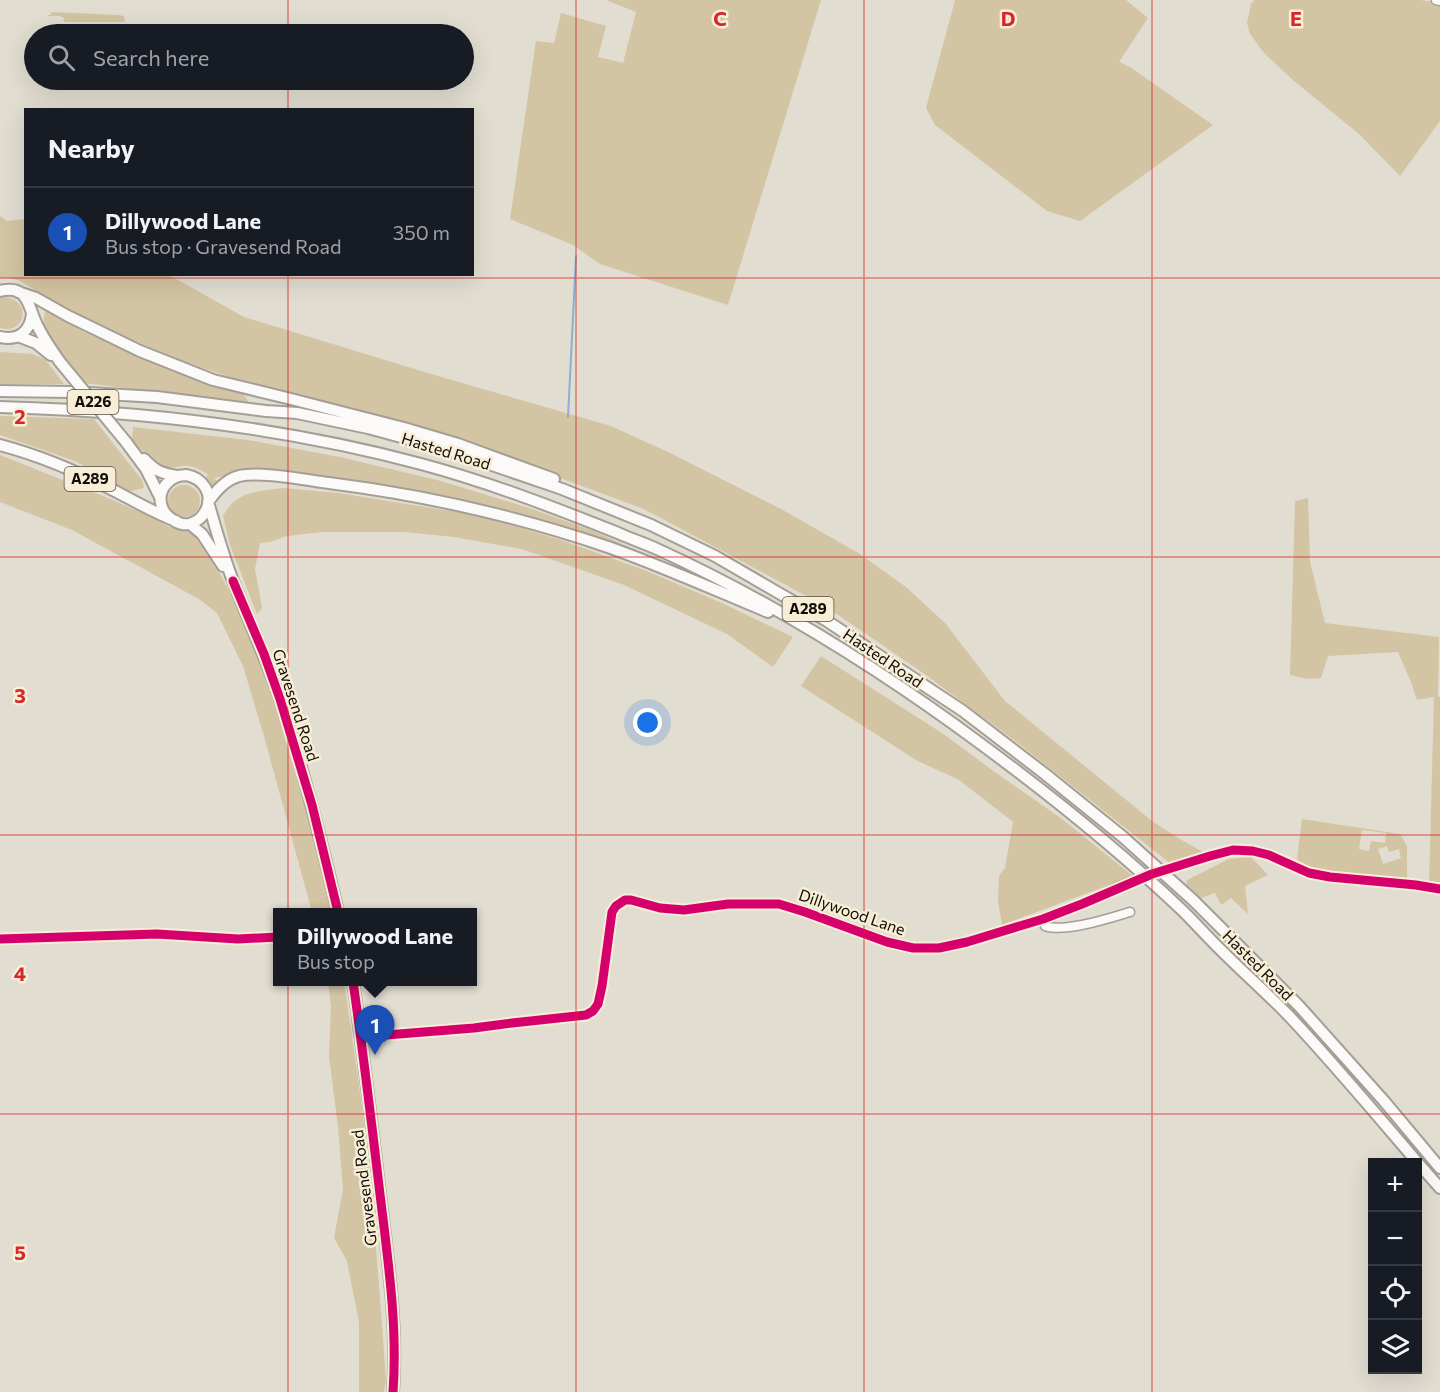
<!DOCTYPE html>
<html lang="en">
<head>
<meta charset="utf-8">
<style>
  body { margin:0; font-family:Commissioner,sans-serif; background:#20242c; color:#f1f3f6 }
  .controls { position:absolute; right:18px; bottom:18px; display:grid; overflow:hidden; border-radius:0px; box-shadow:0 6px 24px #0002 }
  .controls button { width:54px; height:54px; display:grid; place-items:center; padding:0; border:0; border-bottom:2px solid #363941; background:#171b24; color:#f1f3f6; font:30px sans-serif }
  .you { position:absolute; left:648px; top:723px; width:21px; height:21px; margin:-15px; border:4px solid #fff; border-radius:50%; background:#1a73e8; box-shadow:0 0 0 9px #1a73e833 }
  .badge { display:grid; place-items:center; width:39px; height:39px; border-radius:50%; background:#7c3aed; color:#fff; font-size:20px; font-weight:700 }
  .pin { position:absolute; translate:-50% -50px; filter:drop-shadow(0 2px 3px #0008) }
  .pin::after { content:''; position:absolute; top:32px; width:21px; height:18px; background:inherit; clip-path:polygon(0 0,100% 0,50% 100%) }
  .popup { position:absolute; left:273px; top:908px; width:204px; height:78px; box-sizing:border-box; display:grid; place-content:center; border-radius:0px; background:#171b24; filter:drop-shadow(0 2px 4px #0005); font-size:20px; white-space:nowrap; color:#9ea1a6 }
  .popup b { font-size:22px; color:#f1f3f6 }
  .popup::after { content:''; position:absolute; left:50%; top:100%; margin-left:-12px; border:12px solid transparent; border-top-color:#171b24 }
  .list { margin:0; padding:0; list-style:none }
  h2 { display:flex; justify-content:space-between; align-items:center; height:78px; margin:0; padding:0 24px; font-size:26px }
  h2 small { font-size:20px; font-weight:400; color:#9ea1a6 }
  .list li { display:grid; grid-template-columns:39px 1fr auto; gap:18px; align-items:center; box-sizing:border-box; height:90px; padding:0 24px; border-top:2px solid #363941 }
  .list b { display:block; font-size:22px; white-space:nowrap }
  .list p { margin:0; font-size:20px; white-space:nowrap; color:#9ea1a6 }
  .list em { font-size:20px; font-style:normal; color:#9ea1a6 }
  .icon { flex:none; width:33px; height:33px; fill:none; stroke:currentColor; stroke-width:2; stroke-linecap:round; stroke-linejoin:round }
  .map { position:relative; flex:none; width:1440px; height:1392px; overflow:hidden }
  .search { position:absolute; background:#171b24; box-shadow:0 6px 24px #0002; left:24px; top:24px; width:450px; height:66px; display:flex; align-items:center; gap:15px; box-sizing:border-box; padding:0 21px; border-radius:33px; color:#9ea1a6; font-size:22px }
  .panel { position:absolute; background:#171b24; box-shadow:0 6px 24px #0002; left:24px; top:108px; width:450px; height:168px; border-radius:0px }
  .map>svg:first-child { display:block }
  .green { fill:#d3c4a3; fill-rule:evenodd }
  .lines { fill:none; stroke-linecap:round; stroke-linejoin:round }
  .stream { stroke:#8cafd2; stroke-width:2 }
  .minor-casing { stroke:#a49f96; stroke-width:11 }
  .major-casing { stroke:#a49f96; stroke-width:14 }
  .minor { stroke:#fbfaf8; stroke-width:8 }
  .major { stroke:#fbfaf8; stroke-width:10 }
  .minor-bridge-casing { stroke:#a49f96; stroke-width:11; stroke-linecap:butt }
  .major-bridge-casing { stroke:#a49f96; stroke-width:14; stroke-linecap:butt }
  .minor-bridge { stroke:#fbfaf8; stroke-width:8 }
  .major-bridge { stroke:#fbfaf8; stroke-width:10 }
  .cycleway-casing { stroke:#f8edd6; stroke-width:13 }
  .cycleway { stroke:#d6006c; stroke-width:9 }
  .grid { fill:none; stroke:#d62828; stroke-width:1.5; stroke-opacity:0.55 }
  .labels { text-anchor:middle; stroke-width:5; stroke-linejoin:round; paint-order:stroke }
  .shield { fill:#f8edd6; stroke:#565044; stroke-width:1.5 }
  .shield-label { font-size:15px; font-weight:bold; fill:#100d06 }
  .street-label { font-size:16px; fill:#100d06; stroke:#f8edd6 }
  .grid-label { font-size:20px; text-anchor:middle; font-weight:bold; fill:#d62828; stroke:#f8edd6; stroke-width:5; stroke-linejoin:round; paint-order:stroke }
</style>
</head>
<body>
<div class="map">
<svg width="1440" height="1392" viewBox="0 0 1440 1392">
  <rect width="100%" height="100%" fill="#e2ddd1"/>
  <path class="green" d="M 606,0 L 821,0 L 728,305 L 600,264 L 573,245 L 510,219 L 536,41 L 554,43 L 561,13 L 606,26 L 598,57 L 623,63 L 636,12 Z
    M 955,0 L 1126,0 L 1148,18 L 1119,62 L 1130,67 L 1213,125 L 1080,221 L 1047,211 L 935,125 L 926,108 Z
    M 1254,0 L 1420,0 L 1434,2 L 1440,5 L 1440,121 L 1400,176 L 1359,134 L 1294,81 L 1264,53 L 1250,34 L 1247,23 L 1251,4 Z
    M 51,12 L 119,15 L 124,16 L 125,22 L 66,22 L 63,21 L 64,18 L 60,16 L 48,16 L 48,15 L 51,15 Z
    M 0,216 L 7,221 L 25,219 L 26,274 L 169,275 L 244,317 L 431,374 L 611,426 L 670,453 L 781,509 L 860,554 L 906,587 L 945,623 L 1005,701 L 1152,821 L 1178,838 L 1203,852 L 1171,864 L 1014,740 L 926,675 L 825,606 L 644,509 L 549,474 L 256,386 L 176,359 L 86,319 L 18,280 L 8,278 L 0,278 Z
    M 5,297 C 32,300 26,335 0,328 L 0,298 Z
    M 45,311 L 84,332 L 175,372 L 244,395 L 250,404 L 84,383 L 50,338 L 43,325 Z
    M 0,352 L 32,354 L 45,359 L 64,384 L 0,384 Z
    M 0,416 L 94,419 L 142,480 L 144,488 L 128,492 L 75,461 L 0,435 Z
    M 133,427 L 248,440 L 340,457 L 441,481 L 532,509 L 596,532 L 658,560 L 658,562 L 527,518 L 454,499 L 363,482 L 278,472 L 240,473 L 214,478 L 219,483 L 214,488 L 206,476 L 209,475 C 201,470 192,465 182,466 C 176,467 172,468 167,467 C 152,464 142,451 132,440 Z
    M 0,455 L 108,498 L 151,517 L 169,527 L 189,532 L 200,541 L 211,557 L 226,585 L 253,644 L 280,720 L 334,912 L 312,912 L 264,736 L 243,666 L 217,613 L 199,599 L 72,530 L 0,502 Z
    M168 501a16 16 0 1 1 32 0a16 16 0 1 1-32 0Z
    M 284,488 L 338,493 L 482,516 L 561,540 L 647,571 L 724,604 L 793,637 L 773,667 L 727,634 L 624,585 L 522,549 L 454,537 L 404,532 L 322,532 L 287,536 L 270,542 L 260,543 L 255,569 L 262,608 L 257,614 L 230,545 L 223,516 C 237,490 257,492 284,488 Z
    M 1308,498 L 1310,562 L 1325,623 L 1439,637 L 1438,696 L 1440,697 L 1440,884 L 1429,884 L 1434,697 L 1417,700 L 1411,682 L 1398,652 L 1328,656 L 1321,678 L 1308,679 L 1290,675 L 1295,501 Z
    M 821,656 L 942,733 L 999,775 L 1062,819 L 1133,876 L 1002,925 L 998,902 L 999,876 L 1005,868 L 1013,822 L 959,780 L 916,760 L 801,686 Z
    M 1302,819 L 1400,834 L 1407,846 L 1407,879 L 1317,871 L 1300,864 L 1297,859 ZM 1362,830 L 1386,833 L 1385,843 L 1371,841 L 1369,851 L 1359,849 ZM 1387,846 L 1389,852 L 1399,849 L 1401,858 L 1383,864 L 1378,849 Z
    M 1251,857 L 1268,875 L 1245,886 L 1248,914 L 1231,898 L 1221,905 L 1215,893 L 1201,898 L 1186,886 L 1187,880 L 1229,859 Z
    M 328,982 L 344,982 C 351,1031 359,1081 365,1131 C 374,1214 380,1297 386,1380 L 384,1392 L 359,1392 L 359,1322 L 347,1261 L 334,1238 L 343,1189 L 338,1127 L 329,1056 L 331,1006 Z"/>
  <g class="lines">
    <path class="stream" d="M 568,417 L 576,256"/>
    <defs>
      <path id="minor" d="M 1436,0 L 1440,1
        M 1198,859 L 1233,850 L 1253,851 L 1269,855 L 1309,873 L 1330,877 L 1416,885 L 1440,889
        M 1043,919 L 1045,926 C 1064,933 1110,918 1130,912
        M 0,939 L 157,934 L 238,939 L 278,937
        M 361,1037 L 474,1028 L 512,1023 L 586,1015 L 593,1011 L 598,1004 L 602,986 L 612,912 L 616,906 L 625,900 L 631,900 L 660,908 L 684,910 L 728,904 L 779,904 L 805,912 L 887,942 L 913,948 L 939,948 L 967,942 L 1043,919 L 1082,904 L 1118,887"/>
      <path id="major" d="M 0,291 C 29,284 28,307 37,325 C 43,338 52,350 60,362
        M 18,292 L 36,298 L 68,316 L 140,351 L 213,380 L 291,399 L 404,428 L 458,444 L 554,479
        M 18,336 L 36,343 L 51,355
        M 0,337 C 18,341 30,332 32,314
        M 0,391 L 71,392 L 157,397 L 266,411 L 297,413 L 368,428 L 445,449 L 562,489 L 651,525 L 715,556 L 827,621 L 963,711 L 1045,774 L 1123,837 L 1194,901 L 1299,1006 L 1384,1101 L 1440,1168
        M 0,407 C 142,411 283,427 421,464 C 488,482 553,507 618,533 C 631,539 644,543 657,549 C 773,602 883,671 985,747 C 1054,798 1122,853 1184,912 C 1198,926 1211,941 1225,954 C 1247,976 1270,996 1291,1018 C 1335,1065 1376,1114 1417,1162
        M 126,442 L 146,469 L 160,497
        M 0,445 C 38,455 74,470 109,488 C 131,499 152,512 176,521
        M 144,459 C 155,471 161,473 177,476
        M 186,475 C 203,478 214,494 206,510 C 203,516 198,521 192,523 C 181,528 165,517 162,507 C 156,490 170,475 186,475 Z
        M 208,502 C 216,491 225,480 239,476 C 261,471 305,480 329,483 C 424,495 517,516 608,547 C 662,566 715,590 768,612
        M 208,502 C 216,529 223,555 233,581 C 248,619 265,656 279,696 C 303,767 321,840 338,912
        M 190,524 L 202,534 L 223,566
        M 353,982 C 363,1050 371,1118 379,1186 C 387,1254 398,1323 393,1392
        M 1418,1163 L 1440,1188"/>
    </defs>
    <use href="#minor" class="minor-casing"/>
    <use href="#major" class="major-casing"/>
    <use href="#minor" class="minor"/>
    <use href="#major" class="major"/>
    <defs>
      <path id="minor-bridge" d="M 1118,887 L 1152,874 L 1198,859"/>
      <path id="major-bridge" d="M 60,362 L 126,442"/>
    </defs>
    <use href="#minor-bridge" class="minor-bridge-casing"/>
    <use href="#major-bridge" class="major-bridge-casing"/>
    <use href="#minor-bridge" class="minor-bridge"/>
    <use href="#major-bridge" class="major-bridge"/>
    <defs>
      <path id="cycleway" d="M 233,581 L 264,654 L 280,699 L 312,805 L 338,912
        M 0,939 L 157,934 L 238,939 L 278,937
        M 353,982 C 363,1050 371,1118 379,1186 C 387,1254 398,1323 393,1392
        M 361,1037 L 474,1028 L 512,1023 L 586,1015 L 593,1011 L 598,1004 L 602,986 L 612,912 L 616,906 L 625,900 L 631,900 L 660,908 L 684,910 L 728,904 L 779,904 L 805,912 L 887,942 L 913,948 L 939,948 L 967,942 L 1043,919 L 1082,904 L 1152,874 L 1210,856 L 1233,850 L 1253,851 L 1269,855 L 1309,873 L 1330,877 L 1416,885 L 1440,889"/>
    </defs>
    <use href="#cycleway" class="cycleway-casing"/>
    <use href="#cycleway" class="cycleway"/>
  </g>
  <path class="grid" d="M 288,0 L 288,34M 576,0 L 576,1392M 864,0 L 864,1392M 1152,0 L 1152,1392M 288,80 L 288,110M 288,274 L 288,1392M 0,278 L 1440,278M 0,557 L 1440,557M 0,835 L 1440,835M 0,1114 L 1440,1114"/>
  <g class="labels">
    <g class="shield">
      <rect x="67.5" y="390" width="51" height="24" rx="4.5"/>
      <rect x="64.5" y="467" width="51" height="24" rx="4.5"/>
      <rect x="782.5" y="597" width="51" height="24" rx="4.5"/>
    </g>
    <g class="shield-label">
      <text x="93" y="407">A226</text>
      <text x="90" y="484">A289</text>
      <text x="808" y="614">A289</text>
    </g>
    <g class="street-label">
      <text transform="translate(446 451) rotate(17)" y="6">Hasted Road</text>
      <text transform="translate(883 658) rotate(34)" y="6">Hasted Road</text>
      <text transform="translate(296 705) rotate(72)" y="6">Gravesend Road</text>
      <text transform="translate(852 912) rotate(19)" y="6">Dillywood Lane</text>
      <text transform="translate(1258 965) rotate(45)" y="6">Hasted Road</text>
      <text transform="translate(364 1188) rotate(-97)" y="6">Gravesend Road</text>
    </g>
  </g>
  <g class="grid-label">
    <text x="720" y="26">C</text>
    <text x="1008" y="26">D</text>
    <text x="1296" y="26">E</text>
    <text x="20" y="424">2</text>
    <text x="20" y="703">3</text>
    <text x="20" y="981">4</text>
    <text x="20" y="1260">5</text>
  </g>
</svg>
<div class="controls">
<button>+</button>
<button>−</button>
<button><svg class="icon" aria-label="locate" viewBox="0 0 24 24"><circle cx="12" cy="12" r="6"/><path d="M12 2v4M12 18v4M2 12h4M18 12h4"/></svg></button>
<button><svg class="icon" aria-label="layers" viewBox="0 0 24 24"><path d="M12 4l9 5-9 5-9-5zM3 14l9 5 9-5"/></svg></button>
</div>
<div class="you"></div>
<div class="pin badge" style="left:375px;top:1055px;background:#1a4fb4">1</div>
<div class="popup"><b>Dillywood Lane</b>Bus stop</div>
<div class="search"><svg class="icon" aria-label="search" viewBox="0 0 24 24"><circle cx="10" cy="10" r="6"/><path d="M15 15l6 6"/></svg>Search here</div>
<section class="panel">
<h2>Nearby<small></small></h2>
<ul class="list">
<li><span class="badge" style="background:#1a4fb4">1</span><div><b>Dillywood Lane</b><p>Bus stop · Gravesend Road</p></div><em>350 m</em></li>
</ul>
</section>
</div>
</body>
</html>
